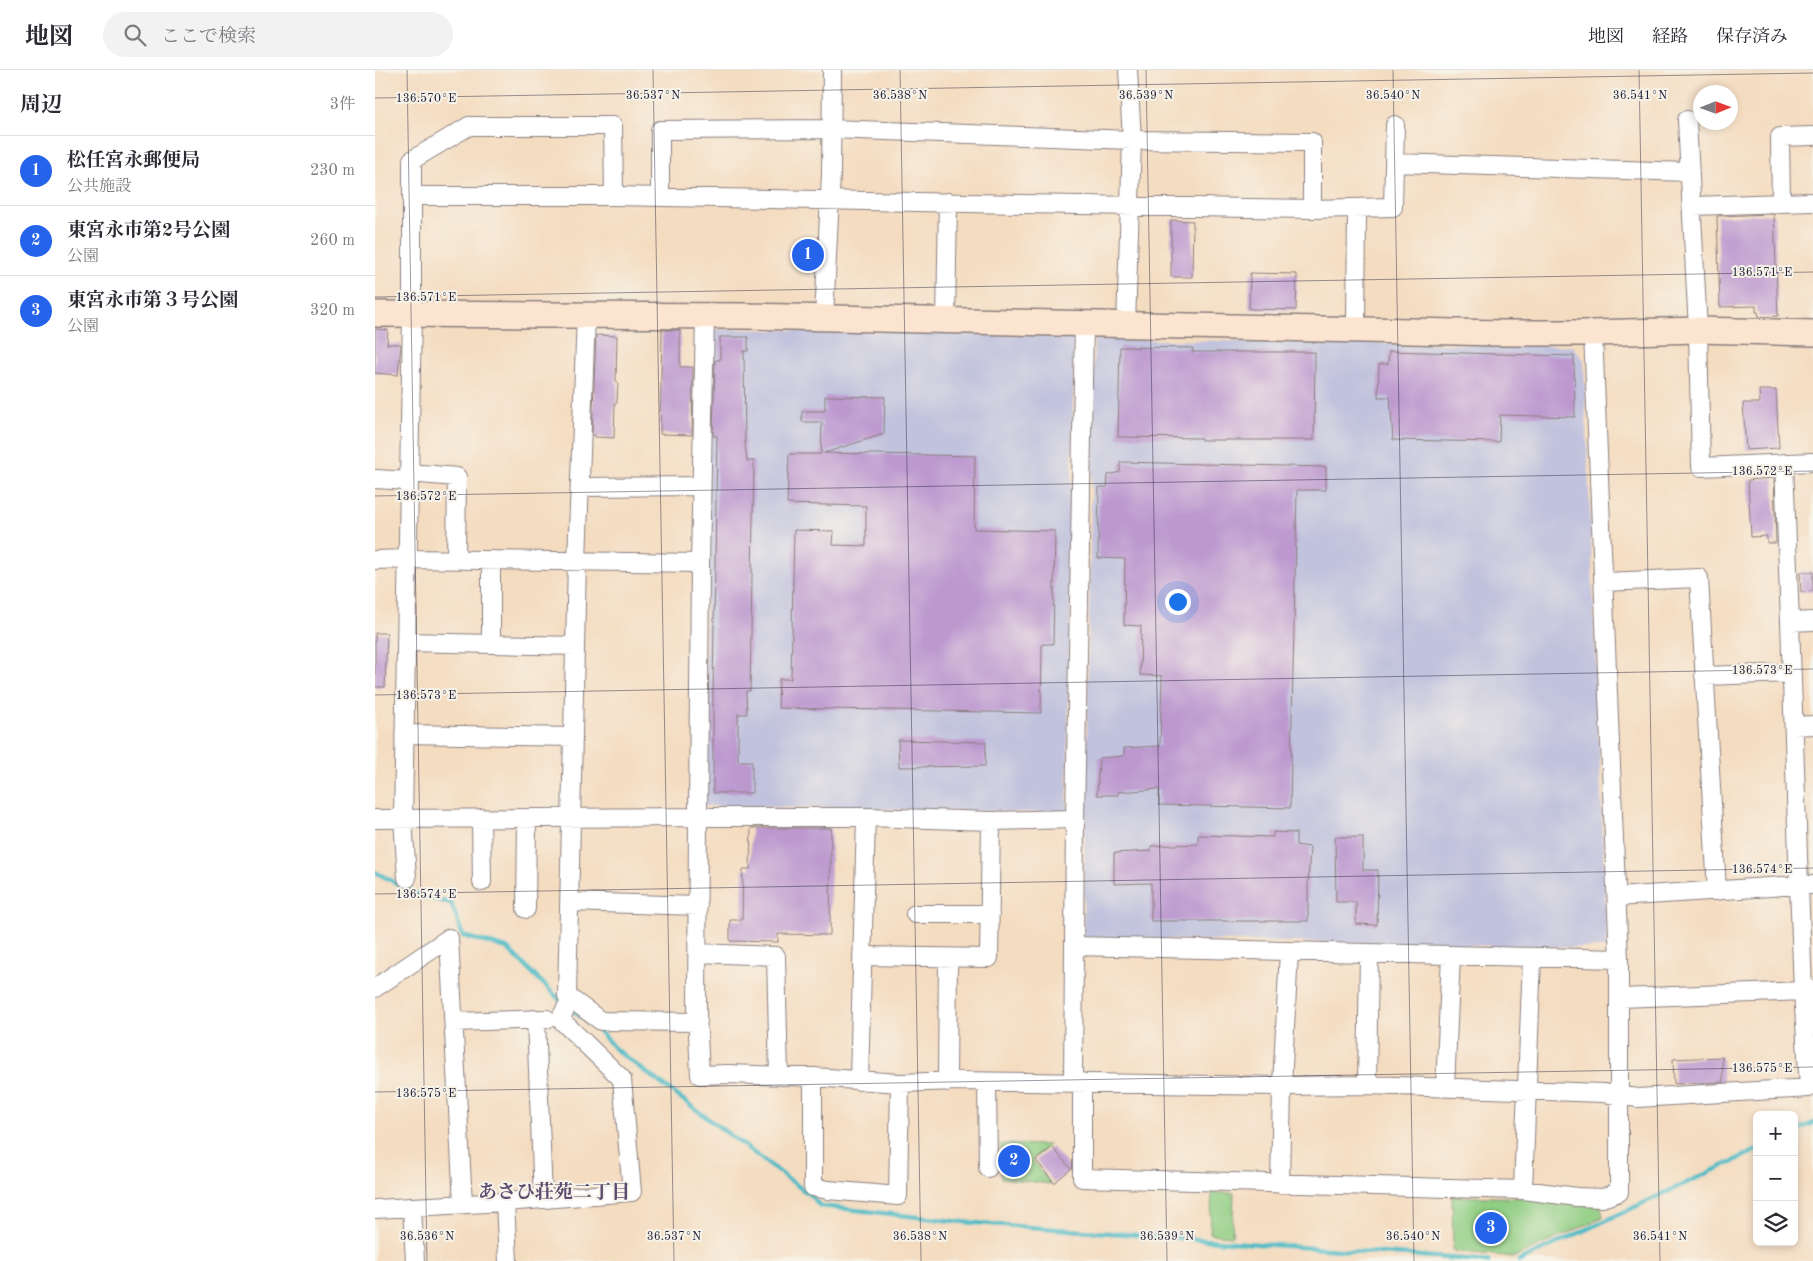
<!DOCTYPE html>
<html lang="ja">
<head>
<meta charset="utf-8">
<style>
  body { margin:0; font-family:"Old Standard TT","Noto Serif JP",serif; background:#f2f2f3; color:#2b2b33 }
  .controls { position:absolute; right:15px; bottom:15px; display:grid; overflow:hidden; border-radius:8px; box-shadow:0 2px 8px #0003 }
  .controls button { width:45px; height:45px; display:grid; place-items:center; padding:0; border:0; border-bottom:1px solid #e1e1e2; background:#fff; color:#2b2b33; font:25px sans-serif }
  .compass { position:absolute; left:1318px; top:15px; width:45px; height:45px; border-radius:50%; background:#fff; box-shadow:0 2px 8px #0003; rotate:89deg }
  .you { position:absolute; left:802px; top:531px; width:18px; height:18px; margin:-12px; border:4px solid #fff; border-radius:50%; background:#1a73e8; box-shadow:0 0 0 8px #1a73e833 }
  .badge { display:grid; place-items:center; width:32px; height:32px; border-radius:50%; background:#2563eb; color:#fff; font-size:16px; font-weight:700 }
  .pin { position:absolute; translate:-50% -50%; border:2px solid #fff; box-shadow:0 1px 5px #0006 }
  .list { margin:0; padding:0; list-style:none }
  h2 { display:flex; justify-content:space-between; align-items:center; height:65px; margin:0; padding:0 20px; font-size:21px }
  h2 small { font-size:16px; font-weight:400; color:#7c7c81 }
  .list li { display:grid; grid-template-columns:32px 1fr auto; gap:15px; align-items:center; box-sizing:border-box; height:70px; padding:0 20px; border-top:1px solid #e1e1e2 }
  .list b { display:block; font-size:19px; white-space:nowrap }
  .list p { margin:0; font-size:16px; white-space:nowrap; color:#7c7c81 }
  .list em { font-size:16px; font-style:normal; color:#7c7c81 }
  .icon { flex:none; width:28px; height:28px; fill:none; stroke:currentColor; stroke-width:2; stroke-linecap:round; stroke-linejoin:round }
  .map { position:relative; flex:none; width:1438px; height:1191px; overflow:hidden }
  header { display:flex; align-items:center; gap:30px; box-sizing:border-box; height:70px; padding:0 25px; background:#fff; border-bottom:1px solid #e1e1e2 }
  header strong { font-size:24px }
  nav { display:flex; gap:28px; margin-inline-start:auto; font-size:18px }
  .search { width:350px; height:45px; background:#f2f2f3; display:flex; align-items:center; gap:12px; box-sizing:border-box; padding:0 18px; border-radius:28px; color:#7c7c81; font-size:19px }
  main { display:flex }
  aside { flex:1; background:#fff }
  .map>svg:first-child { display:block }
  .industrial { fill:#c1c2dd }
  .green { fill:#90ce83; stroke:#59785f }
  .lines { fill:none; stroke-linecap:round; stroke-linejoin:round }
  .stream { stroke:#4dbbc6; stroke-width:4.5 }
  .building { fill:#bc98cf }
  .street-casing { stroke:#8b7f7e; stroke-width:20 }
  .secondary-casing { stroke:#8b7f7e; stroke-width:28 }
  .street { stroke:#fff; stroke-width:18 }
  .secondary { stroke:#fce5d0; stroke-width:25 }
  .ticks { fill:none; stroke:#22223b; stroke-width:1; stroke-opacity:0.45 }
  .labels { text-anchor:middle; stroke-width:4; stroke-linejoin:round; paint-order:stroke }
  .neighbourhood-label { font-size:19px; font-weight:bold; fill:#584b6f; stroke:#f7f3e8 }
  .ticks-label { font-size:12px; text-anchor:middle; fill:#22223b; stroke:#f7f3e8; stroke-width:4; stroke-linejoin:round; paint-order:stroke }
</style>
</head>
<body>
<header>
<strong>地図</strong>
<div class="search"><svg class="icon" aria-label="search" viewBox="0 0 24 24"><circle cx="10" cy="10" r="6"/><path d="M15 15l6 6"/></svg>ここで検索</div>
<nav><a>地図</a><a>経路</a><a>保存済み</a></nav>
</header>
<main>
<aside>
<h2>周辺<small>3件</small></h2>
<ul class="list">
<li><span class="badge">1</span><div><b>松任宮永郵便局</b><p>公共施設</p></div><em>230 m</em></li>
<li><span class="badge">2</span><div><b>東宮永市第2号公園</b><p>公園</p></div><em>260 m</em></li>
<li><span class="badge">3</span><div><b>東宮永市第３号公園</b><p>公園</p></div><em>320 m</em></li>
</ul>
</aside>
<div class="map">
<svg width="1438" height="1191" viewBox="0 0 1438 1191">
  <rect width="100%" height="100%" fill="#f7f3e8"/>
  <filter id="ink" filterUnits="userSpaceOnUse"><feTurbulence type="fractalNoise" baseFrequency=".02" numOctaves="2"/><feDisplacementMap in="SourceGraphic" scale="10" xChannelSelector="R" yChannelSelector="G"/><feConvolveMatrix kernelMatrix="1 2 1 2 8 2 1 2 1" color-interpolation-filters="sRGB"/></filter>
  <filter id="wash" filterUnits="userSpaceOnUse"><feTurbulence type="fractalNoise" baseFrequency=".0096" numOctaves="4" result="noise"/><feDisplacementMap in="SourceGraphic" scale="20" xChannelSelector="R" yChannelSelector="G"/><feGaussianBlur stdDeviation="1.12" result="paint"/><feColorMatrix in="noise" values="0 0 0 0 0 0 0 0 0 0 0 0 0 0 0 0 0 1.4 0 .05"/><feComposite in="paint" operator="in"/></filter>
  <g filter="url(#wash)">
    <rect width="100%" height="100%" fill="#f4dcc0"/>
    <path class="industrial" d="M 336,259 L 699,265 L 692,743 L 328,736 Z
      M 719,269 L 1197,276 L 1209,290 L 1232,878 L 708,868 Z"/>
    <path class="green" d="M 626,1074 L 674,1075 L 657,1090 L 676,1114 L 626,1108 Z
      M 837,1123 L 859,1123 L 857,1166 L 835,1164 Z
      M 1077,1126 L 1157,1128 L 1226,1136 L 1228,1147 L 1140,1187 L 1078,1181 Z"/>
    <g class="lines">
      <path class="stream" d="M 0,802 L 48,827 L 76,833 L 88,866 L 132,878 L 188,933
        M 196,939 L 224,961 L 240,979 L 435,1125 L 445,1136 L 588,1152 L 1114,1191
        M 1419,1062 L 1438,1053
        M 1144,1191 L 1382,1080"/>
    </g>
    <g id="blocks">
      <path class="building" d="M 1399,144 L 1403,246 L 1384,247 L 1383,242 L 1381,242 L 1381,236 L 1345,237 L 1342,146 Z
        M 796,150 L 818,151 L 817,207 L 796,207 Z
        M 875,203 L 922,204 L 921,240 L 874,239 Z
        M 0,259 L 13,260 L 12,274 L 26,274 L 23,305 L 0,303 Z
        M 287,260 L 305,260 L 305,297 L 318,297 L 317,365 L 285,364 Z
        M 221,265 L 242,266 L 241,312 L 243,312 L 242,333 L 240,333 L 239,368 L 220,367 L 220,365 L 217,365 Z
        M 345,267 L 373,267 L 373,281 L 369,281 L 370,374 L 372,391 L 379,391 L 375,621 L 371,621 L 372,644 L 363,644 L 363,691 L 377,691 L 377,723 L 338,723 L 338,619 L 342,366 L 338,366 L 340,290 L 345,290 Z
        M 745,277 L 818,278 L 817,282 L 940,282 L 939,370 L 826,370 L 826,368 L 743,367 Z
        M 1014,281 L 1199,286 L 1200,347 L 1125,345 L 1124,372 L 1018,370 L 1015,327 L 1003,327 L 1004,294 L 1013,294 Z
        M 1384,320 L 1401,320 L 1404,378 L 1371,380 L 1368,333 L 1385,333 Z
        M 450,326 L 510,327 L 509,364 L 449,383 L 600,386 L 599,459 L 680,461 L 678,574 L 667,574 L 666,643 L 403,638 L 404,609 L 416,609 L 419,460 L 459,461 L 458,475 L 491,476 L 491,436 L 412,434 L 414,384 L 446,384 L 447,352 L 427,352 L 427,341 L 450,341 Z
        M 745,392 L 951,397 L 951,420 L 922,420 L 915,738 L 784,735 L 784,719 L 743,722 L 743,725 L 722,725 L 724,688 L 749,686 L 749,678 L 785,676 L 787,606 L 765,605 L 766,556 L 749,555 L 750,489 L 723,488 L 724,417 L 732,417 L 733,405 L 745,402 Z
        M 1399,408 L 1401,473 L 1392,473 L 1392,466 L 1376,467 L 1373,410 Z
        M 1425,502 L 1438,502 L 1438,521 L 1426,522 Z
        M 0,563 L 12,563 L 10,617 L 0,617 Z
        M 523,670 L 611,672 L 610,696 L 524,697 Z
        M 376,758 L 456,758 L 455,865 L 403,864 L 403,872 L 355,871 L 355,850 L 367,850 L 368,799 L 375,799 Z
        M 898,762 L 921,763 L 921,775 L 935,777 L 933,816 L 933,851 L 776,851 L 776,813 L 739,814 L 739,783 L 776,781 L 776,776 L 823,774 L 823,765 L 898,767 Z
        M 960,767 L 988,767 L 988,800 L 1003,800 L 1002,855 L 981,854 L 981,832 L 961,832 Z
        M 1347,987 L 1348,1012 L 1299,1014 L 1298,989 Z
        M 677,1077 L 696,1099 L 679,1113 L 661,1090 Z"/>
    </g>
  </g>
  <g filter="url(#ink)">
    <use href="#blocks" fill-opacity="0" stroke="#8b7f7e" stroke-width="1"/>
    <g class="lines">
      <defs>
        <path id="street" d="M 1312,50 L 1323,260 L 1326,397 L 1438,392
          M 1019,93 L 1315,102
          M 239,126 C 472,131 704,135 937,139 L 937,72 L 757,70 L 456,59 L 285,60 L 285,127
          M 1406,133 L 1405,67 L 1438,66
          M 1317,136 L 1438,132
          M 937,139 L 1018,137 L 1020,55
          M 211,245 L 202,491 L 192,926 L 226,951 L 323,952
          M 449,248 L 456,104 L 457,0
          M 571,250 L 573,132
          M 751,255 L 757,70 L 753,0
          M 981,260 L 982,138
          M 1409,393 L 1415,552
          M 34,403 L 82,407 L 81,489
          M 0,409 L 34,411
          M 205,417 L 326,416
          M 0,490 L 32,489 L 325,493 L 323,747 L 491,747 L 616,751 L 700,749 L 698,1012
          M 325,493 L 330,246
          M 1229,512 L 1324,508 L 1342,821
          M 1438,551 L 1415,552 L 1424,815 L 1438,815
          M 31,572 L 200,576
          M 116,574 L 116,490
          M 1329,606 L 1417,603
          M 1419,656 L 1438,655
          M 29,664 L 198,667
          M 106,748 L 107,812
          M 0,749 L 323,747 L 322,945 L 325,1005 L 353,1004 L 438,1007 L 438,1117 L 453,1120 L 523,1126 L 525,1013 L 581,1011 L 907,1016 L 992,1015 L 1228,1023 L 1263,1028 L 1434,1018 L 1428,921 L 1438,920
          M 700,749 L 709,254
          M 32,808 L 28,749 L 37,244 L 37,90 L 94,56 L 238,56 L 239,126 L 37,126
          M 1242,827 L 1424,815 L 1428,921 L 1245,928
          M 195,832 L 323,836
          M 151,839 L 152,748
          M 540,844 L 615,844
          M 699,876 L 1244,889
          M 322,883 L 401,886 L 404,1006
          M 487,886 L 614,888 L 616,751
          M 0,918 L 74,868 L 88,1134
          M 161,949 L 168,1129
          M 79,952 L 172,949
          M 438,1007 L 525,1013
          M 484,1011 L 491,747
          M 572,1012 L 573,888
          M 707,1012 L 707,1108 L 1148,1120 L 1202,1127 L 1227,1128 L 1244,1122 L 1244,889 L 1218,263
          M 612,1013 L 613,1098
          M 992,1015 L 994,883
          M 1070,1018 L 1076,885
          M 905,1114 L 907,1016 L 914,881
          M 1148,1120 L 1157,887
          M 130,1132 L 257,1122 L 247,1009 L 185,949 L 196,929
          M 37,1138 L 40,1191
          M 0,1139 L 130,1132 L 133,1191"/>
        <path id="secondary" d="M 0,244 L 370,246 L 1125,263 L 1218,263 L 1323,260 L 1438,263"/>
      </defs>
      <use href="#street" class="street-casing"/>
      <use href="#secondary" class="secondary-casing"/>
      <use href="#street" class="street"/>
      <use href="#secondary" class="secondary"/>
    </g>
  </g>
  <path class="ticks" d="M 32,0 L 52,1191M 278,0 L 299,1191M 525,0 L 546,1191M 771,0 L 792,1191M 1018,0 L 1039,1191M 1264,0 L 1285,1191M 0,28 L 1438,3M 0,227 L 1438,202M 0,426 L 1438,401M 0,625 L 1438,599M 0,824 L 1438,798M 0,1022 L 1438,997"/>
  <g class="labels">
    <g class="neighbourhood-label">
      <text x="179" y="1128">あさひ荘苑二丁目</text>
    </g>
  </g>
  <g class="ticks-label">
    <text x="278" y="29">36.537°N</text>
    <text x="525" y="29">36.538°N</text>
    <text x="771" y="29">36.539°N</text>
    <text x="1018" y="29">36.540°N</text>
    <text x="1265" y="29">36.541°N</text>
    <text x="51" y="32">136.570°E</text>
    <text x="1387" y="206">136.571°E</text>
    <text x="51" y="231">136.571°E</text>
    <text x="1387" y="405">136.572°E</text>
    <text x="51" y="430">136.572°E</text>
    <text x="1387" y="604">136.573°E</text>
    <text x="51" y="629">136.573°E</text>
    <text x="1387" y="803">136.574°E</text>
    <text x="51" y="828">136.574°E</text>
    <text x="1387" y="1002">136.575°E</text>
    <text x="51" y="1027">136.575°E</text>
    <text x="52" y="1170">36.536°N</text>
    <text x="299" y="1170">36.537°N</text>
    <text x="545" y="1170">36.538°N</text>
    <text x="792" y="1170">36.539°N</text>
    <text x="1038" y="1170">36.540°N</text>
    <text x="1285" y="1170">36.541°N</text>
  </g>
</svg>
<div class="controls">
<button>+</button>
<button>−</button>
<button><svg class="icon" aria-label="layers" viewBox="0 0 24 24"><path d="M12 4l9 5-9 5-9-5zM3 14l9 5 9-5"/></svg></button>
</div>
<svg class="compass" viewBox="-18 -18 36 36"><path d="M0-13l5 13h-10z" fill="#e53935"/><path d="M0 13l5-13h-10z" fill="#7c7c81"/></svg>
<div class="you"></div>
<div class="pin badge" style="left:433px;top:185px">1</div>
<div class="pin badge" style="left:639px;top:1091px">2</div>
<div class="pin badge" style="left:1116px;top:1158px">3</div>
</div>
</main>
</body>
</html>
